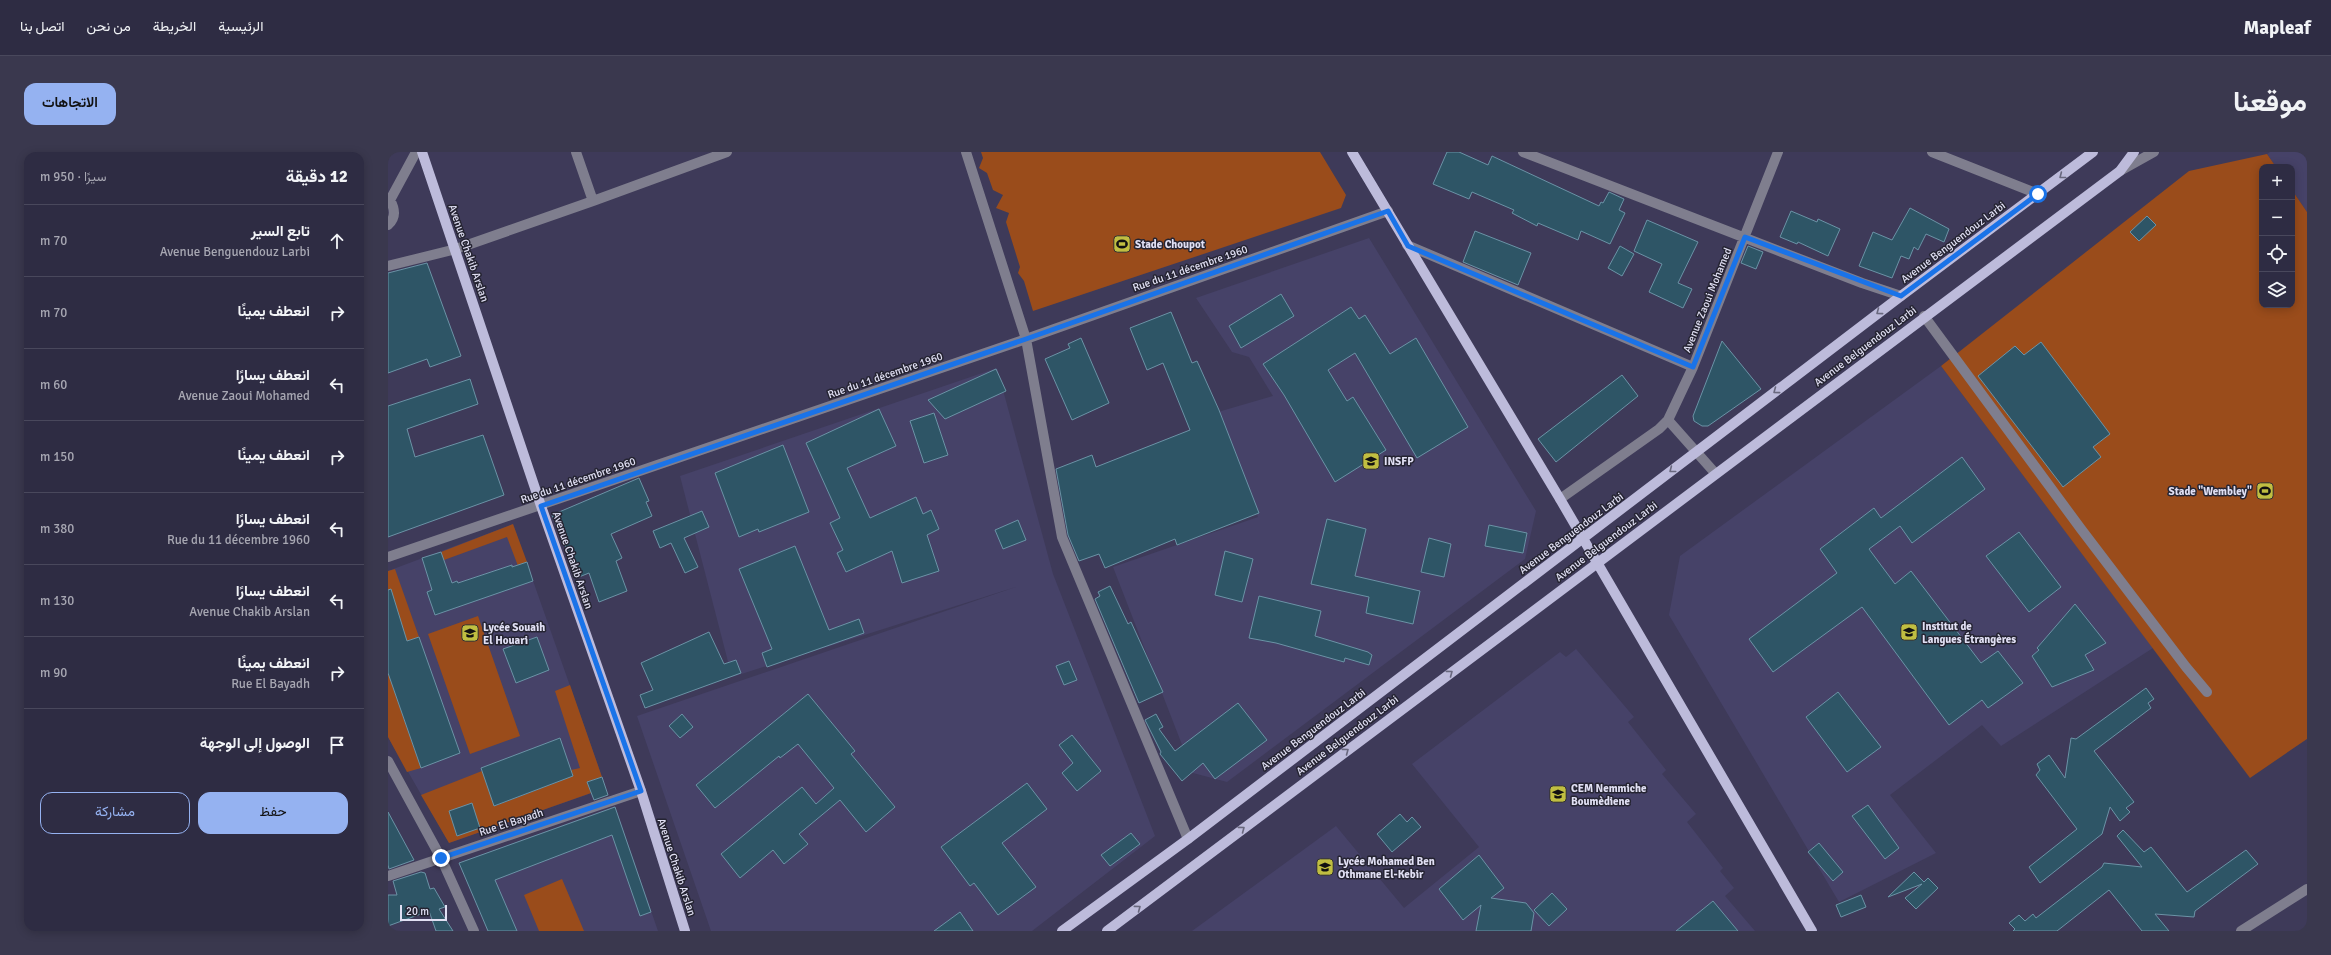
<!DOCTYPE html>
<html lang="ar">
<head>
<meta charset="utf-8">
<style>
  body { margin:0; font-family:Signika,Vazirmatn,sans-serif; background:#3a384e; color:#f1f3f6; direction:rtl }
  .controls { position:absolute; right:12px; top:12px; display:grid; overflow:hidden; border-radius:8px; box-shadow:0 2px 10px #0003 }
  .controls button { width:36px; height:36px; display:grid; place-items:center; padding:0; border:0; border-bottom:1px solid #49485c; background:#2e2c43; color:#f1f3f6; font:20px sans-serif }
  .scale { position:absolute; left:12px; bottom:10px; width:47px; box-sizing:border-box; padding-left:4px; border:2px solid #e1e0f4; border-top:0; font-size:11px; line-height:14px; white-space:nowrap; color:#e1e0f4; -webkit-text-stroke:3px #252432; paint-order:stroke }
  .stop { position:absolute; width:12px; height:12px; margin:-9px; border:3px solid #1a73e8; border-radius:50%; background:#fff }
  .stop.end { background:#1a73e8; border-color:#fff; box-shadow:0 1px 4px #0008 }
  .list { margin:0; padding:0; list-style:none }
  h2 { display:flex; justify-content:space-between; align-items:center; height:52px; margin:0; padding:0 16px; font-size:17px }
  h2 small { font-size:13px; font-weight:400; color:#a7a7b2 }
  .list li { display:grid; grid-template-columns:26px 1fr auto; gap:12px; align-items:center; box-sizing:border-box; height:72px; padding:0 16px; border-top:1px solid #49485c }
  .list b { display:block; font-size:15px; white-space:nowrap }
  .list p { margin:0; font-size:13px; white-space:nowrap; color:#a7a7b2 }
  .list em { font-size:13px; font-style:normal; color:#a7a7b2 }
  .actions { display:flex; gap:8px; padding:12px 16px }
  .actions a { flex:1; padding:9px 0; border:1px solid #95b2f1; border-radius:12px; text-align:center; font-size:14px; color:#95b2f1 }
  .actions .main { background:#95b2f1; color:#111 }
  .icon { flex:none; width:22px; height:22px; fill:none; stroke:currentColor; stroke-width:2; stroke-linecap:round; stroke-linejoin:round }
  .map { position:relative; flex:none; width:1919px; height:779px; overflow:hidden; direction:ltr; border-radius:12px }
  header { display:flex; align-items:center; gap:24px; box-sizing:border-box; height:56px; padding:0 20px; background:#2e2c43; border-bottom:1px solid #49485c }
  header strong { font-size:19px }
  nav { display:flex; gap:22px; margin-inline-start:auto; font-size:14px }
  .intro { display:flex; align-items:center; justify-content:space-between; box-sizing:border-box; height:96px; padding:0 24px }
  h1 { margin:0; font-size:28px }
  .button { padding:10px 18px; border-radius:12px; background:#95b2f1; color:#111; font-size:14px; font-weight:700 }
  main { display:flex; gap:24px; padding:0 24px }
  aside { flex:1; background:#2e2c43; border-radius:12px; box-shadow:0 2px 10px #0003 }
  .map>svg:first-child { display:block }
  .built { fill:#464268 }
  .green { fill:#9a4c1b }
  .building { fill:#2e5566; stroke:#6b93a6 }
  .lines { fill:none; stroke-linecap:round; stroke-linejoin:round }
  .minor { stroke:#7f7e8e; stroke-width:10 }
  .major { stroke:#bdbbdb; stroke-width:10 }
  .oneway { stroke:#69687e }
  .route { stroke:#1a73e8; stroke-width:5 }
  .labels { text-anchor:middle; stroke-width:3; stroke-linejoin:round; paint-order:stroke }
  .street-label { font-size:11px; fill:#e1e0f4; stroke:#252432 }
  .poi-label { font-size:11px; font-weight:bold; fill:#e1e0f4; stroke:#252432; text-anchor:start }
</style>
</head>
<body>
<header>
<strong>Mapleaf</strong>
<nav><a>الرئيسية</a><a>الخريطة</a><a>من نحن</a><a>اتصل بنا</a></nav>
</header>
<div class="intro"><h1>موقعنا</h1><a class="button">الاتجاهات</a></div>
<main>
<div class="map">
<svg width="1919" height="779" viewBox="0 0 1919 779">
  <rect width="100%" height="100%" fill="#3e3a59"/>
  <path class="built" d="M 1882,0 L 1919,0 L 1919,60 L 1904,38 L 1904,15 L 1888,15 L 1879,2 Z
    M 981,86 L 1148,359 L 1137,407 L 839,630 L 805,621 L 725,415 L 870,365 L 830,260 L 885,244 L 861,205 L 844,200 L 808,146 Z
    M 1553,214 L 1765,496 L 1613,594 L 1594,573 L 1502,643 L 1548,701 L 1451,750 L 1281,463 L 1292,404 Z
    M 609,216 L 665,422 L 767,684 L 644,779 L 323,779 L 249,564 L 634,433 L 344,525 L 292,324 Z
    M 125,372 L 218,636 L 61,691 L 0,585 L 0,419 Z
    M 1188,497 L 1246,565 L 1240,570 L 1278,618 L 1274,622 L 1308,662 L 1299,670 L 1335,716 L 1332,719 L 1346,736 L 1337,744 L 1367,779 L 804,779 L 948,674 L 1016,756 L 1091,695 L 1024,612 L 1172,500 L 1178,505 Z
    M 227,654 L 270,779 L 100,779 L 71,711 Z"/>
  <path class="green" d="M 593,0 L 932,0 L 958,43 L 953,56 L 645,159 L 636,129 L 630,121 L 632,115 L 618,70 L 621,61 L 608,56 L 615,43 L 605,38 L 599,21 L 591,16 L 595,6 Z
    M 1879,2 L 1888,15 L 1874,15 L 1874,153 L 1904,153 L 1904,38 L 1919,60 L 1919,587 L 1862,626 L 1553,214 L 1801,19 Z
    M 125,372 L 139,410 L 130,414 L 119,385 L 56,408 L 53,400 Z
    M 7,417 L 31,485 L 0,497 L 0,419 Z
    M 90,464 L 132,584 L 82,602 L 40,482 Z
    M 0,521 L 33,616 L 19,620 L 0,585 Z
    M 182,533 L 214,625 L 199,630 L 203,641 L 61,691 L 33,643 L 94,619 L 107,654 L 185,624 L 183,618 L 192,616 L 167,539 Z
    M 174,727 L 196,779 L 151,779 L 136,743 Z"/>
  <path class="building" d="M 1059,0 L 1071,0 L 1100,13 L 1104,4 L 1211,54 L 1213,50 L 1215,51 L 1221,40 L 1236,47 L 1231,58 L 1237,61 L 1222,92 L 1193,79 L 1190,88 L 1150,71 L 1149,74 L 1124,61 L 1126,58 L 1084,40 L 1081,47 L 1045,32 Z
    M 1522,56 L 1561,77 L 1556,90 L 1538,82 L 1530,98 L 1526,95 L 1521,107 L 1513,104 L 1504,126 L 1471,114 L 1485,80 L 1504,88 Z
    M 1403,59 L 1429,70 L 1430,67 L 1452,77 L 1440,104 L 1410,90 L 1409,92 L 1392,85 Z
    M 1759,64 L 1768,73 L 1751,89 L 1742,80 Z
    M 1259,68 L 1310,90 L 1290,131 L 1304,137 L 1295,156 L 1261,140 L 1274,112 L 1246,99 Z
    M 1087,79 L 1143,101 L 1130,133 L 1075,110 Z
    M 1232,94 L 1246,102 L 1234,124 L 1220,116 Z
    M 1360,94 L 1375,100 L 1368,117 L 1353,111 Z
    M 39,111 L 73,204 L 42,215 L 39,207 L 0,221 L 0,121 Z
    M 893,142 L 906,164 L 853,196 L 841,174 Z
    M 963,155 L 971,167 L 977,163 L 1002,202 L 1028,186 L 1080,275 L 1029,306 L 967,201 L 940,218 L 959,249 L 965,245 L 998,298 L 947,330 L 896,243 L 875,212 Z
    M 783,160 L 804,211 L 809,209 L 831,258 L 871,361 L 789,393 L 787,387 L 717,416 L 711,402 L 691,409 L 680,383 L 668,317 L 704,303 L 708,315 L 802,278 L 775,211 L 759,218 L 742,176 Z
    M 693,186 L 721,251 L 684,268 L 657,207 L 682,196 L 680,192 Z
    M 1334,189 L 1373,237 L 1320,274 L 1314,274 L 1306,269 L 1305,264 Z
    M 1653,190 L 1722,282 L 1705,295 L 1713,305 L 1675,335 L 1590,224 L 1627,194 L 1636,203 Z
    M 608,217 L 618,239 L 557,267 L 540,248 Z
    M 1234,223 L 1250,244 L 1168,310 L 1150,287 Z
    M 82,227 L 90,252 L 19,277 L 27,305 L 95,283 L 116,343 L 0,385 L 0,254 Z
    M 491,257 L 508,294 L 459,316 L 482,366 L 528,345 L 535,362 L 543,358 L 551,377 L 539,383 L 551,419 L 514,431 L 504,399 L 458,420 L 449,401 L 455,398 L 442,371 L 452,366 L 418,291 Z
    M 546,261 L 560,303 L 536,311 L 522,269 Z
    M 395,293 L 421,360 L 371,380 L 370,377 L 351,385 L 327,321 Z
    M 1574,305 L 1597,337 L 1524,391 L 1512,374 L 1481,397 L 1507,432 L 1523,419 L 1593,511 L 1610,499 L 1635,531 L 1600,556 L 1594,548 L 1561,573 L 1474,455 L 1385,520 L 1361,487 L 1449,421 L 1432,397 L 1486,356 L 1493,366 Z
    M 251,326 L 261,349 L 258,350 L 264,364 L 223,382 L 234,406 L 228,409 L 239,439 L 211,450 L 201,421 L 191,425 L 164,363 Z
    M 314,359 L 321,375 L 296,386 L 310,415 L 297,421 L 283,391 L 272,396 L 265,379 Z
    M 939,367 L 978,377 L 967,424 L 1032,439 L 1025,472 L 978,461 L 981,445 L 923,432 Z
    M 630,368 L 638,388 L 615,397 L 607,378 Z
    M 1101,373 L 1139,381 L 1135,401 L 1097,394 Z
    M 1631,380 L 1673,435 L 1641,460 L 1598,404 Z
    M 1041,386 L 1063,392 L 1056,425 L 1033,420 Z
    M 407,394 L 441,478 L 471,467 L 476,481 L 379,515 L 374,501 L 384,497 L 351,417 Z
    M 837,399 L 865,407 L 854,450 L 827,443 Z
    M 53,400 L 64,431 L 69,429 L 70,431 L 124,413 L 124,415 L 139,410 L 145,429 L 47,463 L 39,440 L 44,438 L 34,406 Z
    M 722,434 L 740,472 L 743,470 L 775,540 L 751,551 L 707,447 L 712,444 L 710,440 Z
    M 3,437 L 19,489 L 31,485 L 72,601 L 33,616 L 0,521 L 0,438 Z
    M 871,444 L 933,459 L 927,484 L 980,500 L 984,503 L 981,513 L 957,506 L 956,510 L 888,491 L 861,486 Z
    M 1687,452 L 1718,491 L 1697,503 L 1706,518 L 1664,535 L 1644,504 L 1651,498 L 1649,496 Z
    M 321,480 L 336,512 L 348,508 L 353,521 L 257,556 L 252,543 L 265,538 L 253,511 Z
    M 149,485 L 161,518 L 128,531 L 115,497 Z
    M 681,509 L 689,528 L 676,533 L 668,514 Z
    M 1758,536 L 1766,547 L 1760,551 L 1763,556 L 1706,599 L 1746,650 L 1738,656 L 1742,660 L 1732,669 L 1722,655 L 1714,682 L 1652,731 L 1641,715 L 1689,677 L 1648,623 L 1652,618 L 1649,612 L 1661,603 L 1677,626 L 1683,586 L 1688,587 Z
    M 1450,540 L 1493,595 L 1459,620 L 1418,565 Z
    M 420,542 L 467,599 L 463,602 L 507,655 L 478,680 L 452,648 L 411,682 L 420,692 L 396,712 L 385,698 L 352,726 L 333,702 L 414,635 L 428,652 L 446,636 L 410,592 L 392,606 L 391,604 L 327,656 L 308,633 Z
    M 850,551 L 879,588 L 827,627 L 815,611 L 794,629 L 772,602 L 773,600 L 757,568 L 768,562 L 775,575 L 771,577 L 787,599 Z
    M 294,562 L 305,575 L 292,586 L 281,574 Z
    M 684,583 L 713,619 L 689,639 L 674,621 L 685,611 L 671,593 Z
    M 172,586 L 185,624 L 106,654 L 93,616 Z
    M 214,625 L 220,643 L 206,648 L 199,630 Z
    M 639,631 L 659,657 L 614,691 L 648,735 L 610,763 L 586,731 L 582,734 L 553,695 Z
    M 84,651 L 92,676 L 69,684 L 61,659 Z
    M 1480,653 L 1511,696 L 1497,707 L 1464,664 Z
    M 227,655 L 263,760 L 252,764 L 224,683 L 107,728 L 129,779 L 100,779 L 71,711 Z
    M 0,660 L 26,708 L 1,717 L 0,713 Z
    M 1012,662 L 1019,670 L 1024,665 L 1033,675 L 1004,700 L 989,682 Z
    M 1735,678 L 1756,700 L 1763,695 L 1799,740 L 1858,698 L 1870,712 L 1807,759 L 1806,765 L 1767,762 L 1781,779 L 1754,779 L 1721,738 L 1669,779 L 1625,779 L 1627,777 L 1621,771 L 1631,763 L 1637,769 L 1645,762 L 1648,766 L 1714,715 L 1716,711 L 1754,715 L 1729,684 Z
    M 743,681 L 752,692 L 722,714 L 713,703 Z
    M 1431,691 L 1455,720 L 1445,729 L 1420,700 Z
    M 1091,703 L 1116,736 L 1103,746 L 1138,751 L 1146,761 L 1143,779 L 1088,779 L 1093,753 L 1075,768 L 1051,737 Z
    M 33,720 L 37,721 L 42,737 L 46,736 L 57,755 L 51,757 L 65,779 L 48,779 L 41,759 L 0,774 L 0,743 L 9,743 L 5,729 Z
    M 1526,720 L 1536,730 L 1540,726 L 1550,736 L 1528,757 L 1517,746 L 1534,732 L 1500,745 Z
    M 1164,741 L 1179,757 L 1161,774 L 1146,758 Z
    M 1473,743 L 1478,755 L 1453,765 L 1448,753 Z
    M 1325,749 L 1350,779 L 1288,779 Z
    M 572,760 L 585,779 L 546,779 Z"/>
  <g class="lines">
    <path class="minor" d="M 188,0 L 205,49
      M 578,0 L 638,187 L 674,385 L 800,687
      M 1135,0 L 1474,131 L 1513,144
      M 1544,0 L 1650,42
      M 1732,19 L 1766,0
      M 0,73 C 8,66 7,57 2,48 L 28,0
      M 1019,93 L 1305,215
      M 0,114 L 68,97 L 205,49 L 339,0
      M 1536,164 L 1693,377 L 1798,515 L 1819,540
      M 1280,268 L 1327,321
      M 1172,347 L 1271,277 L 1280,268 L 1305,215 L 1390,0
      M 0,405 L 638,187 L 1000,59
      M 0,609 L 53,706 L 86,779
      M 0,724 L 253,639
      M 1853,779 L 1919,737"/>
    <path class="major" d="M 34,0 L 153,354 L 253,639 L 297,779
      M 964,0 L 1172,347 L 1424,779
      M 674,779 L 800,687 L 1513,144 L 1705,0
      M 719,779 L 1732,19 L 1746,0"/>
  </g>
  <defs><path id="oneway-chevron" d="M-2-3.5L2.5 0L-2 3.5" fill="none" stroke-width="1.6" stroke-linecap="round" stroke-linejoin="round"/></defs>
  <g class="oneway">
    <use href="#oneway-chevron" transform="translate(1674 24) rotate(142)"/>
    <use href="#oneway-chevron" transform="translate(1491 160) rotate(143)"/>
    <use href="#oneway-chevron" transform="translate(1388 239) rotate(143)"/>
    <use href="#oneway-chevron" transform="translate(1284 318) rotate(142)"/>
    <use href="#oneway-chevron" transform="translate(1062 521) rotate(-37)"/>
    <use href="#oneway-chevron" transform="translate(958 599) rotate(-37)"/>
    <use href="#oneway-chevron" transform="translate(854 677) rotate(-37)"/>
    <use href="#oneway-chevron" transform="translate(750 756) rotate(-37)"/>
  </g>
  <g class="lines">
    <path class="route" d="M 53,706 L 253,639 L 153,354 L 638,187 L 1000,59 L 1020,94 L 1305,215 L 1357,85 L 1513,144 L 1650,42"/>
  </g>
  <defs>
    <symbol id="stadium-square" viewBox="-11 -11 22 22"><rect x="-9" y="-9" width="18" height="18" rx="4" fill="#c0be41" stroke="#252432"/><path d="M0-5a6.5 5 0 1 0 0 10a6.5 5 0 1 0 0-10ZM-3.5-1.8h7v3.6h-7Z" fill="#111"/></symbol>
    <symbol id="university-square" viewBox="-11 -11 22 22"><rect x="-9" y="-9" width="18" height="18" rx="4" fill="#c0be41" stroke="#252432"/><path d="M0-5L7-2L0 1L-7-2ZM-4 1L0 2.5L4 1V4Q0 6-4 4Z" fill="#111"/></symbol>
    <symbol id="school-square" viewBox="-11 -11 22 22"><rect x="-9" y="-9" width="18" height="18" rx="4" fill="#c0be41" stroke="#252432"/><path d="M0-5L7-2L0 1L-7-2ZM-4 1L0 2.5L4 1V4Q0 6-4 4Z" fill="#111"/></symbol>
  </defs>
  <g fill-rule="evenodd">
    <use href="#stadium-square" x="724" y="82" width="20" height="20"/>
    <use href="#university-square" x="973" y="299" width="20" height="20"/>
    <use href="#stadium-square" x="1867" y="329" width="20" height="20"/>
    <use href="#university-square" x="1511" y="470" width="20" height="20"/>
    <use href="#school-square" x="72" y="471" width="20" height="20"/>
    <use href="#school-square" x="1160" y="632" width="20" height="20"/>
    <use href="#school-square" x="927" y="705" width="20" height="20"/>
  </g>
  <g class="labels">
    <g class="street-label">
      <text transform="translate(1565 90) rotate(-37)" y="4">Avenue Benguendouz Larbi</text>
      <text transform="translate(81 101) rotate(71)" y="4">Avenue Chakib Arslan</text>
      <text transform="translate(802 116) rotate(-19)" y="4">Rue du 11 décembre 1960</text>
      <text transform="translate(1319 148) rotate(-68)" y="4">Avenue Zaoui Mohamed</text>
      <text transform="translate(1477 194) rotate(-37)" y="4">Avenue Belguendouz Larbi</text>
      <text transform="translate(497 223) rotate(-19)" y="4">Rue du 11 décembre 1960</text>
      <text transform="translate(190 328) rotate(-19)" y="4">Rue du 11 décembre 1960</text>
      <text transform="translate(1183 381) rotate(-37)" y="4">Avenue Benguendouz Larbi</text>
      <text transform="translate(1218 389) rotate(-37)" y="4">Avenue Belguendouz Larbi</text>
      <text transform="translate(185 408) rotate(71)" y="4">Avenue Chakib Arslan</text>
      <text transform="translate(925 577) rotate(-37)" y="4">Avenue Benguendouz Larbi</text>
      <text transform="translate(959 583) rotate(-37)" y="4">Avenue Belguendouz Larbi</text>
      <text transform="translate(123 670) rotate(-18)" y="4">Rue El Bayadh</text>
      <text transform="translate(289 715) rotate(72)" y="4">Avenue Chakib Arslan</text>
    </g>
    <g class="poi-label">
      <text x="747" y="96">Stade Choupot</text>
      <text x="996" y="313">INSFP</text>
      <text x="1864" y="343" text-anchor="end">Stade "Wembley"</text>
      <text x="1534" y="478">Institut de<tspan x="1534" dy="13">Langues Étrangères</tspan></text>
      <text x="95" y="479">Lycée Souaih<tspan x="95" dy="13">El Houari</tspan></text>
      <text x="1183" y="640">CEM Nemmiche<tspan x="1183" dy="13">Boumèdiene</tspan></text>
      <text x="950" y="713">Lycée Mohamed Ben<tspan x="950" dy="13">Othmane El-Kebir</tspan></text>
    </g>
  </g>
</svg>
<div class="controls">
<button>+</button>
<button>−</button>
<button><svg class="icon" aria-label="locate" viewBox="0 0 24 24"><circle cx="12" cy="12" r="6"/><path d="M12 2v4M12 18v4M2 12h4M18 12h4"/></svg></button>
<button><svg class="icon" aria-label="layers" viewBox="0 0 24 24"><path d="M12 4l9 5-9 5-9-5zM3 14l9 5 9-5"/></svg></button>
</div>
<div class="scale">20 m</div>
<div class="stop" style="left:1650px;top:42px"></div>
<div class="stop end" style="left:53px;top:706px"></div>
</div>
<aside>
<h2>12 دقيقة<small>سيرًا · 950 m</small></h2>
<ul class="list">
<li><svg class="icon" aria-label="ahead" viewBox="0 0 24 24"><path d="M12 20V5M6 11l6-6 6 6"/></svg><div><b>تابع السير</b><p>Avenue Benguendouz Larbi</p></div><em>70 m</em></li>
<li><svg class="icon" aria-label="right" viewBox="0 0 24 24"><path d="M7 20v-9h11M14 6l5 5-5 5"/></svg><div><b>انعطف يمينًا</b></div><em>70 m</em></li>
<li><svg class="icon" aria-label="left" viewBox="0 0 24 24"><path d="M17 20v-9H6M10 6l-5 5 5 5"/></svg><div><b>انعطف يسارًا</b><p>Avenue Zaoui Mohamed</p></div><em>60 m</em></li>
<li><svg class="icon" aria-label="right" viewBox="0 0 24 24"><path d="M7 20v-9h11M14 6l5 5-5 5"/></svg><div><b>انعطف يمينًا</b></div><em>150 m</em></li>
<li><svg class="icon" aria-label="left" viewBox="0 0 24 24"><path d="M17 20v-9H6M10 6l-5 5 5 5"/></svg><div><b>انعطف يسارًا</b><p>Rue du 11 décembre 1960</p></div><em>380 m</em></li>
<li><svg class="icon" aria-label="left" viewBox="0 0 24 24"><path d="M17 20v-9H6M10 6l-5 5 5 5"/></svg><div><b>انعطف يسارًا</b><p>Avenue Chakib Arslan</p></div><em>130 m</em></li>
<li><svg class="icon" aria-label="right" viewBox="0 0 24 24"><path d="M7 20v-9h11M14 6l5 5-5 5"/></svg><div><b>انعطف يمينًا</b><p>Rue El Bayadh</p></div><em>90 m</em></li>
<li><svg class="icon" aria-label="arrive" viewBox="0 0 24 24"><path d="M6 21V4h12l-3 4 3 4H6"/></svg><div><b>الوصول إلى الوجهة</b></div></li>
</ul>
<div class="actions"><a class="main">حفظ</a><a>مشاركة</a></div>
</aside>
</main>
</body>
</html>
